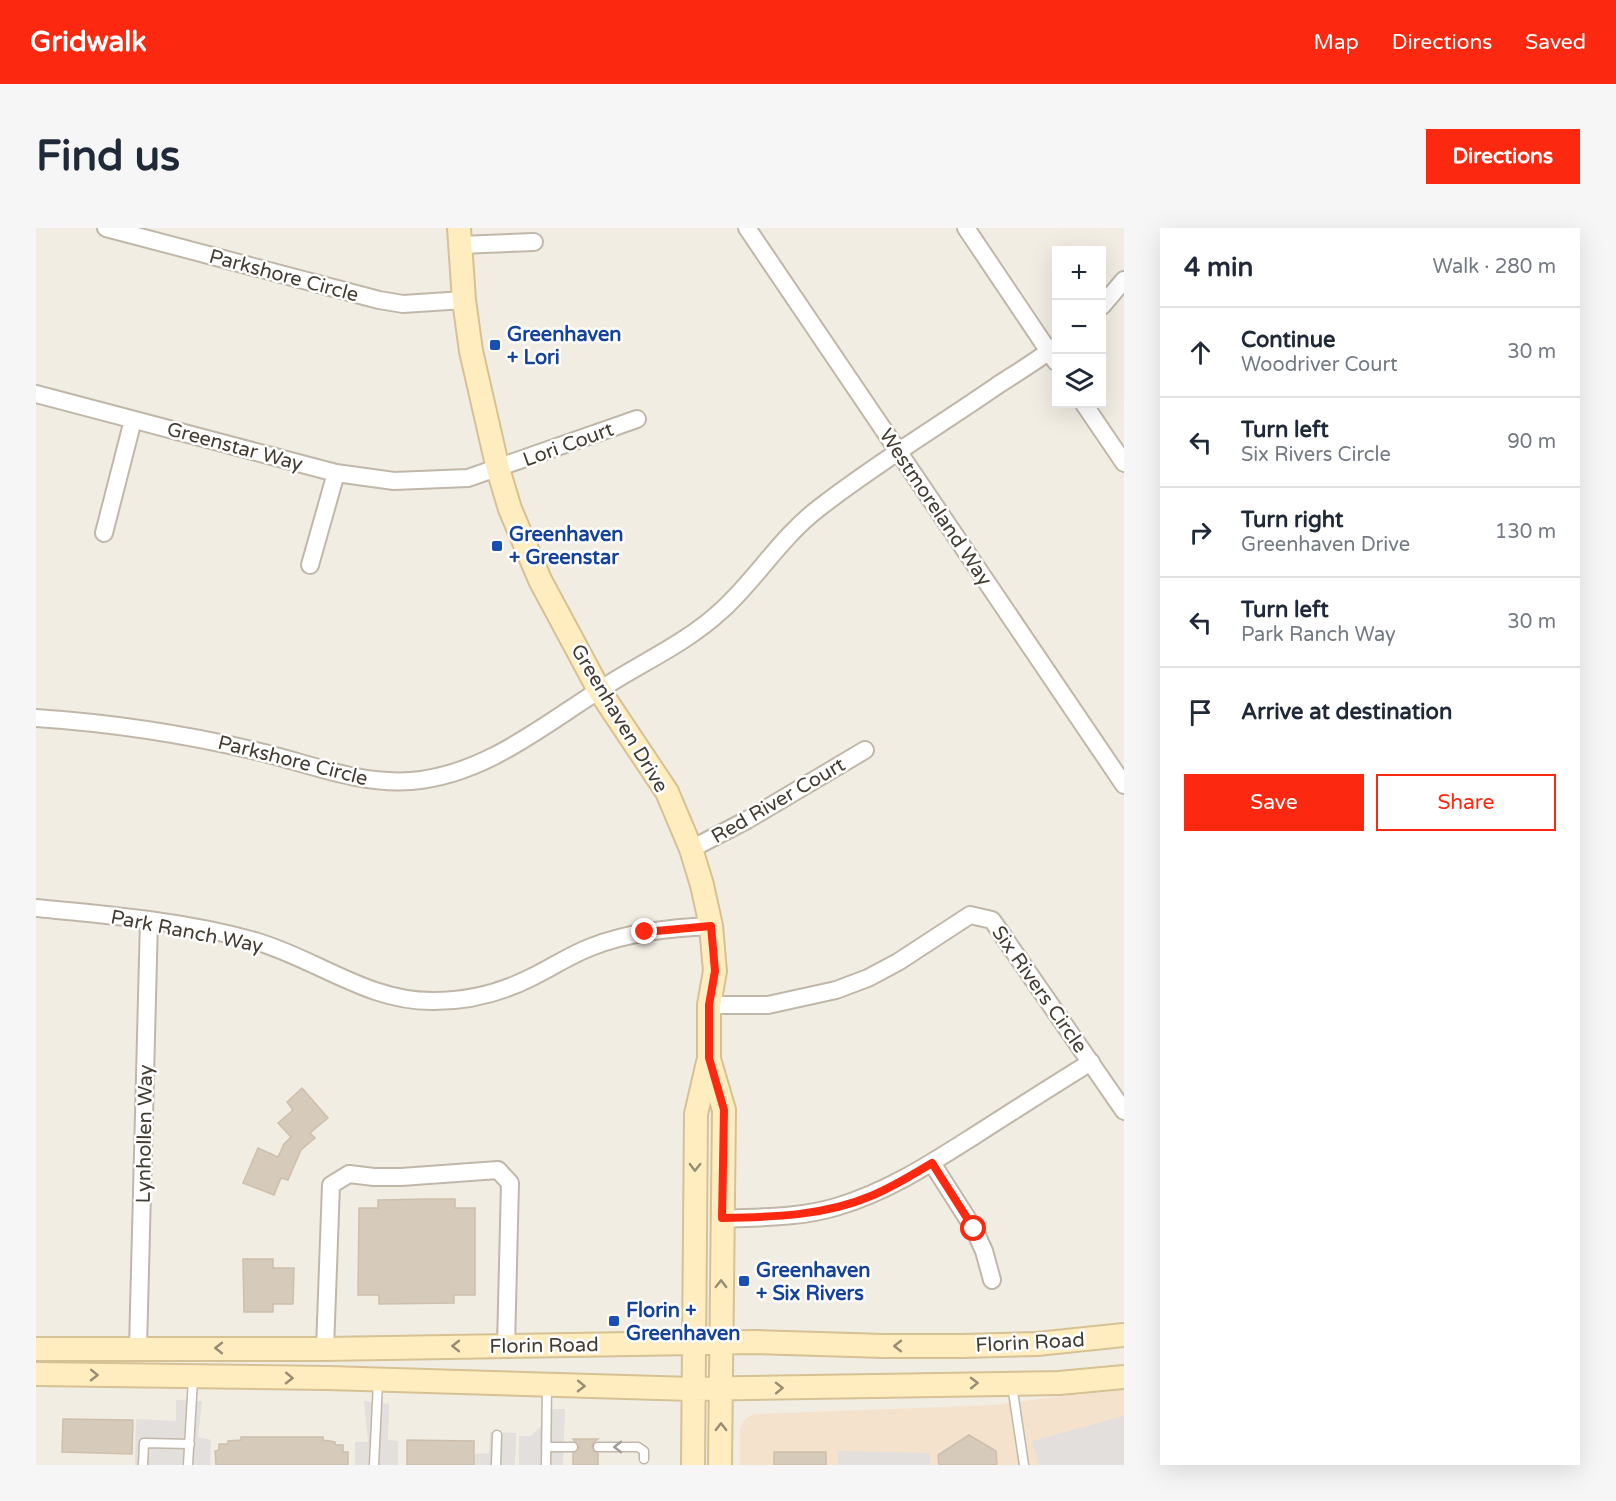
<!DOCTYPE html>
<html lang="en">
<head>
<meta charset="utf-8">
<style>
  body { margin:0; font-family:"Varela Round",sans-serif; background:#f6f6f7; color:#1f2937 }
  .controls { position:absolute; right:18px; top:18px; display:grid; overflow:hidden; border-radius:0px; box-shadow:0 6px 24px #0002 }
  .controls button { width:54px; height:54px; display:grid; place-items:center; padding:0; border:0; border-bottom:2px solid #e0e1e3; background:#fff; color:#1f2937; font:30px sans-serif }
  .stop { position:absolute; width:18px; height:18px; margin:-14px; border:4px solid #fc2910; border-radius:50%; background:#fff }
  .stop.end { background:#fc2910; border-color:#fff; box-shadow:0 2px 6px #0008 }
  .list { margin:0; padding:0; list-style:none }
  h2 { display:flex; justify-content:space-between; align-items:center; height:78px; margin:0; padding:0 24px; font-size:26px }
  h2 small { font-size:20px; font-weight:400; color:#747a83 }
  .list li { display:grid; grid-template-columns:39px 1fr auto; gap:18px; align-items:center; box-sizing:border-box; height:90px; padding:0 24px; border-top:2px solid #e0e1e3 }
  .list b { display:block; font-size:22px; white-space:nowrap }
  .list p { margin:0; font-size:20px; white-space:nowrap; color:#747a83 }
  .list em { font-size:20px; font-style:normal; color:#747a83 }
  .actions { display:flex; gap:12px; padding:18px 24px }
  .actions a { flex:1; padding:14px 0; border:2px solid #fc2910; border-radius:0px; text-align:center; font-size:21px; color:#fc2910 }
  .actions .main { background:#fc2910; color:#fff }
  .icon { flex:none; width:33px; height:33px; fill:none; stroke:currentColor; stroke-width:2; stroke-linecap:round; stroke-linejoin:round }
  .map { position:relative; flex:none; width:1088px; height:1237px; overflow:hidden; border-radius:0px }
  header { display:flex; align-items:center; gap:36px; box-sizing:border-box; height:84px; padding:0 30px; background:#fc2910; color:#fff }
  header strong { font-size:28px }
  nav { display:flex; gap:33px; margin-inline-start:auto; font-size:21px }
  .intro { display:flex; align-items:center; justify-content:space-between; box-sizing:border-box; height:144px; padding:0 36px }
  h1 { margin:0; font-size:42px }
  .button { padding:15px 27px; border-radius:0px; background:#fc2910; color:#fff; font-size:21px; font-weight:700 }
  main { display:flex; gap:36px; padding:0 36px }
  aside { flex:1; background:#fff; border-radius:0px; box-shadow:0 6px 24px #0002 }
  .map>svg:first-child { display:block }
  .commercial { fill:#f5e2cd }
  .parking { fill:#e2dfdc }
  .building { fill:#d6cabb; stroke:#cebfac; stroke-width:1.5 }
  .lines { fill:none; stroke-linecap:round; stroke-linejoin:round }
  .lane-casing { stroke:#c0b7a9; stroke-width:11 }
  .street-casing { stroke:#c0b7a9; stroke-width:20 }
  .secondary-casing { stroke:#d6c194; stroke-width:26 }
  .lane { stroke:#fff; stroke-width:8 }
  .street { stroke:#fff; stroke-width:16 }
  .secondary { stroke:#ffedc0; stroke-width:22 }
  .oneway { stroke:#988c72 }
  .oneway2 { stroke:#a19e99 }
  .route { stroke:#fc2910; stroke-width:8 }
  .transit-dot { fill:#1a4fb4; stroke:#fff; stroke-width:2 }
  .labels { text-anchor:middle; stroke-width:5; stroke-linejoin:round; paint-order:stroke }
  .street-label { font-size:20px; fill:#433c33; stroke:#fff }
  .transit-label { font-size:20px; font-weight:bold; fill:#164399; stroke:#fff; text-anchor:start }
</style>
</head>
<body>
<header>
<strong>Gridwalk</strong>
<nav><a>Map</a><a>Directions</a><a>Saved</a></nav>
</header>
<div class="intro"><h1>Find us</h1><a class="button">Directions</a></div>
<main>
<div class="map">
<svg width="1088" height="1237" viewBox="0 0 1088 1237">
  <rect width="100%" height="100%" fill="#f2ede3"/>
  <path class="commercial" d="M 1088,1160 L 1088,1237 L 704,1237 L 704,1202 L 707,1193 L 717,1186 L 958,1177 Z"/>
  <path class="parking" d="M 140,1172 L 166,1173 L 162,1209 L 175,1212 L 174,1237 L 99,1237 L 100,1191 L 140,1193 Z
    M 328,1173 L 353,1176 L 352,1212 L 362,1213 L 362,1237 L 319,1237 L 319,1214 L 332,1214 Z
    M 508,1181 L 529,1181 L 527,1237 L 483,1237 L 483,1208 L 495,1208 L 508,1195 Z
    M 1088,1188 L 1088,1237 L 1003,1237 L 996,1213 Z
    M 454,1204 L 480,1205 L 479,1237 L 439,1237 L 439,1226 L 453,1225 Z
    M 802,1223 L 894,1225 L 894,1237 L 802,1237 Z"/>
  <path class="building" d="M 266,860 L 292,890 L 274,905 L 279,910 L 265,922 L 252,952 L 245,950 L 238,967 L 207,955 L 222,920 L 242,929 L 248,916 L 255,909 L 242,895 L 257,882 L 251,874 Z
    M 390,971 L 419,971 L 419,980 L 439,980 L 439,1067 L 418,1067 L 418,1075 L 343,1076 L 343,1067 L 322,1067 L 323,980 L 342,980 L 342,972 Z
    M 207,1031 L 237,1031 L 237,1040 L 258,1040 L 257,1076 L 237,1076 L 237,1084 L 208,1084 Z
    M 27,1191 L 97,1192 L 96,1226 L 26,1224 Z
    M 933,1207 L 960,1223 L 961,1237 L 903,1237 L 902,1227 Z
    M 205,1209 L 287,1209 L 287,1212 L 299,1214 L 299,1217 L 307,1217 L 307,1224 L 312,1224 L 312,1237 L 180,1237 L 179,1223 L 183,1222 L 183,1216 L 192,1216 L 192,1213 L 205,1212 Z
    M 537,1211 L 562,1211 L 557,1215 L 556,1220 L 558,1224 L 562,1225 L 562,1237 L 537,1237 L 537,1225 L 543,1220 Z
    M 371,1212 L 438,1213 L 438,1237 L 371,1237 Z
    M 738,1224 L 790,1224 L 790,1237 L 738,1237 Z"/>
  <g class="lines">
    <defs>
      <path id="lane" d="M 976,1157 L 988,1237
        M 510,1219 L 537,1219
        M 562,1219 L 602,1219 L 608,1223 L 608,1231
        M 107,1237 L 108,1215 L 154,1216
        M 152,1237 L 157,1151
        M 338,1237 L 342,1154
        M 460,1237 L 461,1207
        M 510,1237 L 511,1158"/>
      <path id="street" d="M 70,0 L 343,72 L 367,76 L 428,72
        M 711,0 L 1088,557
        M 930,0 L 1020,134
        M 423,17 L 498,14
        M 1066,78 L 1088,52
        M 0,166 L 300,245 L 358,253 L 432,250 L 601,191
        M 1048,176 L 1088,235
        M 68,305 L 97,192
        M 274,337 L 300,245
        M 0,490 C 75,495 148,506 220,523 C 272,535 322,557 375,553 C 451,547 511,494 573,456 C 611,432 653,413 686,382 C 721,350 745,309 783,280 C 839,236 903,198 962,157 C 982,144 1002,132 1020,118
        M 655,621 L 711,592 L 829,522
        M 0,680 C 73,687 149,693 219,713 C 281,731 332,774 398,773 C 432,773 464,765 494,750 C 515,740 534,727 555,719 C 593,704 634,700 675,698
        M 673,777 L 732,777 L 800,762 L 832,750 L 862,734 L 934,687 L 956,692 L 1088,883
        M 896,935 L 938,1001 L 948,1023 L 956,1052
        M 686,991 C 724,989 763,990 800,979 C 851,964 894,936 938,908 C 977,883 1016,858 1055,834
        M 102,1120 L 113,692
        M 289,1121 L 295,957 L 313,946 L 338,949 L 365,949 L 462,942 L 474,955 L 470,1118"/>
      <path id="secondary" d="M 423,0 L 428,72 L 435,123 L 462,241 L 474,281 L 504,352 L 563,462 L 631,564 L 655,621 L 666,657 L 675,698 L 679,743 L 673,777 L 673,830 L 660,886 L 657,1237
        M 673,831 L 688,882 L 684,1237
        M 0,1121 L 289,1121 L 721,1114 L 848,1118 L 926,1118 L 1001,1116 L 1088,1107
        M 0,1146 L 292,1150 L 656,1161 L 1023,1155 L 1088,1149"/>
    </defs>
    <use href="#lane" class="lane-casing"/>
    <use href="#street" class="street-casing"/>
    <use href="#secondary" class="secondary-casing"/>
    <use href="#lane" class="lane"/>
    <use href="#street" class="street"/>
    <use href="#secondary" class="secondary"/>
  </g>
  <defs><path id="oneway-chevron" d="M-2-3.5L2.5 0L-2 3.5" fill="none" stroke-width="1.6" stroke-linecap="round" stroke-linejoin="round" transform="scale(1.5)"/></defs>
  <g class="oneway">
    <use href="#oneway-chevron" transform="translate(659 939) rotate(91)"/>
    <use href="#oneway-chevron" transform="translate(685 1056) rotate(-89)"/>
    <use href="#oneway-chevron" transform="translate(420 1118) rotate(180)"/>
    <use href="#oneway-chevron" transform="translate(862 1118) rotate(180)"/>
    <use href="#oneway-chevron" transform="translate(183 1120) rotate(-180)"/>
    <use href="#oneway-chevron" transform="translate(58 1147) rotate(1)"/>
    <use href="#oneway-chevron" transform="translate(253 1150) rotate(1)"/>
    <use href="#oneway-chevron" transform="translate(938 1155) rotate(-1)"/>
    <use href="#oneway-chevron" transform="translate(545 1158) rotate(1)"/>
    <use href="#oneway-chevron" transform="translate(743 1160) rotate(-1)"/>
    <use href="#oneway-chevron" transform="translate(685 1199) rotate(-90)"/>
  </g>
  <use class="oneway2" href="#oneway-chevron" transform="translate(582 1219) rotate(180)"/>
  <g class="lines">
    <path class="route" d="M 609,704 L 675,698 L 679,743 L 673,777 L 673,830 L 688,882 L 686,990 C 737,989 788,988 835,968 C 857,959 876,947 896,935 L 938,1001"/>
  </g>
  <g class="transit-dot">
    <rect x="453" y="111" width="12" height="12" rx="3"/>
    <rect x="455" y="312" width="12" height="12" rx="3"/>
    <rect x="702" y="1047" width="12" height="12" rx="3"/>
    <rect x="572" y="1087" width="12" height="12" rx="3"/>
  </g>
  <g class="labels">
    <g class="street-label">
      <text transform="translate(248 47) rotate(15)" y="7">Parkshore Circle</text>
      <text transform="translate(532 216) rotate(-20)" y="7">Lori Court</text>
      <text transform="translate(199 218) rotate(15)" y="7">Greenstar Way</text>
      <text transform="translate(900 279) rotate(56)" y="7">Westmoreland Way</text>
      <text transform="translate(584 490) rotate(59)" y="7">Greenhaven Drive</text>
      <text transform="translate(257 532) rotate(14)" y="7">Parkshore Circle</text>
      <text transform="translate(742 572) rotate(-30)" y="7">Red River Court</text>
      <text transform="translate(151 703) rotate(11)" y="7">Park Ranch Way</text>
      <text transform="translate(1004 761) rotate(55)" y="7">Six Rivers Circle</text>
      <text transform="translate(108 906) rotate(-89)" y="7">Lynhollen Way</text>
      <text transform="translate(994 1114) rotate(-3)" y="7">Florin Road</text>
      <text transform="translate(508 1117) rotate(-1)" y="7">Florin Road</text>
    </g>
    <g class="transit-label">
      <text x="471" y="113">Greenhaven<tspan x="471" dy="23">+ Lori</tspan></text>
      <text x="473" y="313">Greenhaven<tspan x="473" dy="23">+ Greenstar</tspan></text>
      <text x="720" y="1049">Greenhaven<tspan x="720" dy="23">+ Six Rivers</tspan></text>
      <text x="590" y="1089">Florin +<tspan x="590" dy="23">Greenhaven</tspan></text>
    </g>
  </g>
</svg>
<div class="controls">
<button>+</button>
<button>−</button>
<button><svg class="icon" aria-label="layers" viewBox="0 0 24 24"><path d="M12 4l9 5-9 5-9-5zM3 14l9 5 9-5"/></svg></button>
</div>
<div class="stop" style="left:938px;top:1001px"></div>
<div class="stop end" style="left:609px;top:704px"></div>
</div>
<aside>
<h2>4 min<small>Walk · 280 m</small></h2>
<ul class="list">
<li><svg class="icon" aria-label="ahead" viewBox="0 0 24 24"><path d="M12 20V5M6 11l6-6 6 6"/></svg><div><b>Continue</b><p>Woodriver Court</p></div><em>30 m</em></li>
<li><svg class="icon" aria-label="left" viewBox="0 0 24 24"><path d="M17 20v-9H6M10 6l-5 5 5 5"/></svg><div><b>Turn left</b><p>Six Rivers Circle</p></div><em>90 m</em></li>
<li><svg class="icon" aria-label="right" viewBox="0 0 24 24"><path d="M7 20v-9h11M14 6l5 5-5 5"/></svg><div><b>Turn right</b><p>Greenhaven Drive</p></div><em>130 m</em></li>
<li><svg class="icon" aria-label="left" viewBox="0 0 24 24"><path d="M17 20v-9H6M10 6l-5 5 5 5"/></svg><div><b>Turn left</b><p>Park Ranch Way</p></div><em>30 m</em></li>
<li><svg class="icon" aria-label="arrive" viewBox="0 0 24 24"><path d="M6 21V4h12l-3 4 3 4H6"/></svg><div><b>Arrive at destination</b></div></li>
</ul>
<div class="actions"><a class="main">Save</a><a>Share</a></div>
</aside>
</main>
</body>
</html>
